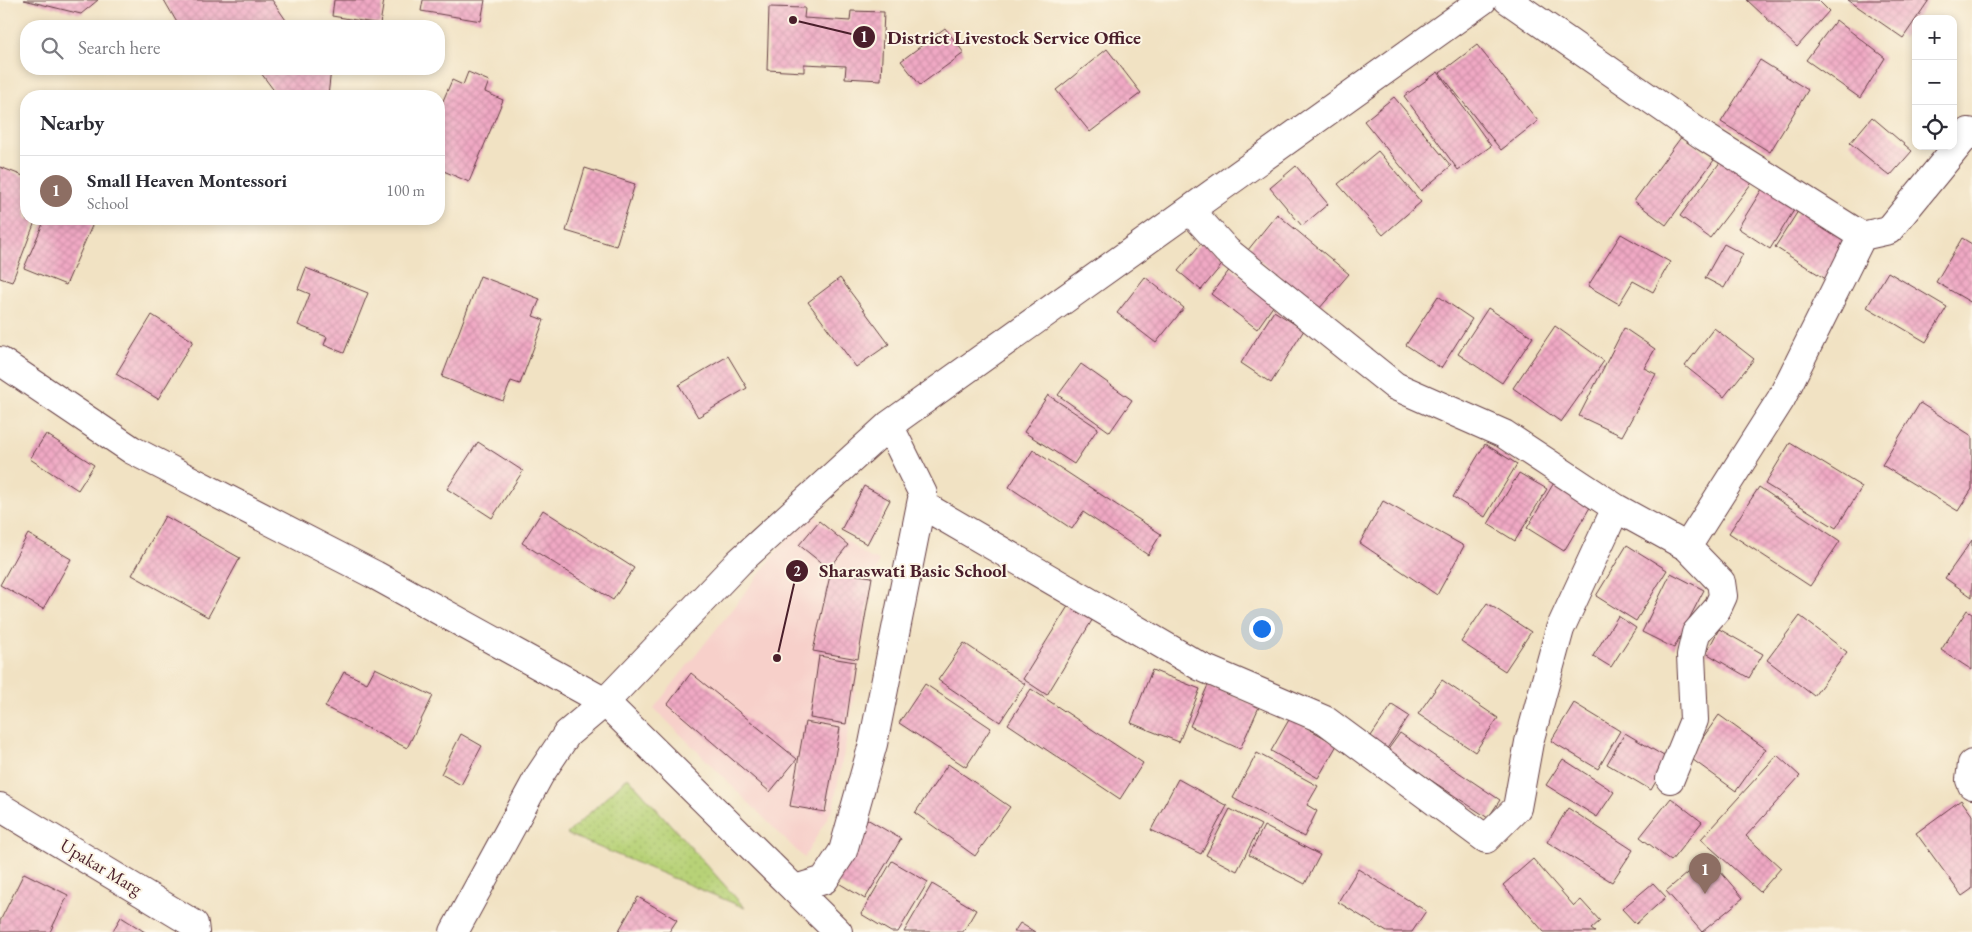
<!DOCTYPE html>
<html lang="en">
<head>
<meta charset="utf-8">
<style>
  body { margin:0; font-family:"EB Garamond",serif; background:#f2f2f3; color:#2b2b33 }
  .controls { position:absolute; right:15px; top:15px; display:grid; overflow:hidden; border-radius:10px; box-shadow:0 2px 8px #0003 }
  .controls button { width:45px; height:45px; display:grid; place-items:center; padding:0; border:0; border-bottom:1px solid #e1e1e2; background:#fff; color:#2b2b33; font:25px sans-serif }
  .you { position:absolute; left:1261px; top:628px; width:18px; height:18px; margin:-12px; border:4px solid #fff; border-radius:50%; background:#1a73e8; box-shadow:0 0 0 8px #1a73e833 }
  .badge { display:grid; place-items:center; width:32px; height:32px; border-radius:50%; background:#c8321e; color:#fff; font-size:16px; font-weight:700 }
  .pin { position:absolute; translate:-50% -41px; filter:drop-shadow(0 1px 2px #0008) }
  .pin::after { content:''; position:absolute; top:26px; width:18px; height:15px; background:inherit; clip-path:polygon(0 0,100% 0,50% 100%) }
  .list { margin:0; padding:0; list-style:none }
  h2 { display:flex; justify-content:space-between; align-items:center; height:65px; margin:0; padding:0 20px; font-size:21px }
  h2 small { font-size:16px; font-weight:400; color:#7c7c81 }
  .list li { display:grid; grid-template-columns:32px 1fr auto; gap:15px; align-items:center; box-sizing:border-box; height:70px; padding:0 20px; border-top:1px solid #e1e1e2 }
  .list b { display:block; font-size:19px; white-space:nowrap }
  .list p { margin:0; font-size:16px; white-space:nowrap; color:#7c7c81 }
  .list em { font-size:16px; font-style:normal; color:#7c7c81 }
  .icon { flex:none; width:28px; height:28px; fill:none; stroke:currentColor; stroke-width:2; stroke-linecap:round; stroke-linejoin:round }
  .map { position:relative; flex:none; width:1972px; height:932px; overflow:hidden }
  .search { position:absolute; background:#fff; box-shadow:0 2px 8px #0003; left:20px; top:20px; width:425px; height:55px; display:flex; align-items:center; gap:12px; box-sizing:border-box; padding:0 18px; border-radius:20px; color:#7c7c81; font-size:19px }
  .panel { position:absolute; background:#fff; box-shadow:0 2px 8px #0003; left:20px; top:90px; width:425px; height:135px; border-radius:20px }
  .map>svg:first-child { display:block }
  .built { fill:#f7d0ca }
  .green { fill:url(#green-dots); stroke:#807851 }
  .building { fill:url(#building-cross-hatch) }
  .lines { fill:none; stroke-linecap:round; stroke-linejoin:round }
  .minor-casing { stroke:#633c42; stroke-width:30 }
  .major-casing { stroke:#633c42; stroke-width:30 }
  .minor { stroke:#fff; stroke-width:28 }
  .major { stroke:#fff; stroke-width:28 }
  .labels { text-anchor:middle; stroke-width:4; stroke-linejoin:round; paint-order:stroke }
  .street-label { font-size:18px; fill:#4a1f2b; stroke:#fcf5e5 }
  .leader { fill:none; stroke:#4a1f2b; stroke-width:2 }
  .callout-dot { fill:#4a1f2b; stroke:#fcf5e5; stroke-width:2 }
  .mark-label { font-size:15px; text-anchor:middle; font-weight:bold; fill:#fff }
  .callout-label { font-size:19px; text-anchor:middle; font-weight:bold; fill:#4a1f2b; stroke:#fcf5e5; stroke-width:4; stroke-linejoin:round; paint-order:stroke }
</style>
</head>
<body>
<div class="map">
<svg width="1972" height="932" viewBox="0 0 1972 932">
  <defs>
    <pattern id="green-dots" width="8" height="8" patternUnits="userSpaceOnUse" patternTransform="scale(1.25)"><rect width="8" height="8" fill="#b7d277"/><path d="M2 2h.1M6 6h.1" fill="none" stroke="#9fb467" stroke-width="1.8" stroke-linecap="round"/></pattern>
    <pattern id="building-cross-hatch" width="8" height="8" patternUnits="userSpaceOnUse" patternTransform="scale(1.25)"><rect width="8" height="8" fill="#f0a9c4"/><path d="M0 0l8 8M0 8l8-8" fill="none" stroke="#cf91a9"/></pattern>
  </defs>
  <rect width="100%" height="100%" fill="#fcf5e5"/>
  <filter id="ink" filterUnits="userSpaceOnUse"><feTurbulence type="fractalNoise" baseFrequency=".02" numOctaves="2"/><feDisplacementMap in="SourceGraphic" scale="10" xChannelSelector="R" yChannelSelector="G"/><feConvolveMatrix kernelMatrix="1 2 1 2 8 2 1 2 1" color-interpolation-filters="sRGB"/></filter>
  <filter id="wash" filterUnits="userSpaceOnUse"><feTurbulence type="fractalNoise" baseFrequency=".0096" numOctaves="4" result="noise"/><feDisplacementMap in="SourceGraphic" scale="20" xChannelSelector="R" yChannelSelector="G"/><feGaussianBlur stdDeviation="1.12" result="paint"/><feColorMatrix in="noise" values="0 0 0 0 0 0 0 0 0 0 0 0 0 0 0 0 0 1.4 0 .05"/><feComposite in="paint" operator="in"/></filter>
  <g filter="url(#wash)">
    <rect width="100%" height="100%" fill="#f1e2c3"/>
    <path class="built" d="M 809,511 L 868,557 L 879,560 L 868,609 L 850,722 L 833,808 L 804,858 L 654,708 Z"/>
    <path class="green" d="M 628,777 L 745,908 L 567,834 Z"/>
    <g id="blocks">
      <path class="building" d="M 24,0 L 98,0 L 81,14 Z
        M 164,0 L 272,0 L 290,26 L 179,26 Z
        M 334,0 L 384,0 L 380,24 L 332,16 Z
        M 423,0 L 485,0 L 481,21 L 421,11 Z
        M 1747,0 L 1818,0 L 1829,11 L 1797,47 Z
        M 1848,0 L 1929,0 L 1903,38 Z
        M 769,7 L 805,8 L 804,18 L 850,21 L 851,11 L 884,12 L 881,80 L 845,78 L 846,66 L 804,64 L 804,72 L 767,70 Z
        M 1836,20 L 1885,58 L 1860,98 L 1806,60 Z
        M 945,28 L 964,53 L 920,85 L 901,61 Z
        M 1477,45 L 1538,121 L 1501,150 L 1440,73 Z
        M 1107,49 L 1141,93 L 1090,132 L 1056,90 Z
        M 1760,60 L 1808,90 L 1770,152 L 1721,122 Z
        M 258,69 L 331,69 L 328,96 L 278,96 Z
        M 468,72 L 489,81 L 485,92 L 503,100 L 469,182 L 439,169 L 439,110 L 452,80 L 463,85 Z
        M 1438,72 L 1491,146 L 1458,170 L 1404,96 Z
        M 1394,97 L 1451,166 L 1421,191 L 1364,121 Z
        M 1872,117 L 1912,151 L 1890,176 L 1850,143 Z
        M 1682,136 L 1714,160 L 1666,225 L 1634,201 Z
        M 1378,151 L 1421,202 L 1383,235 L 1338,184 Z
        M 1724,157 L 1754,180 L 1710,238 L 1680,216 Z
        M 1296,166 L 1328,204 L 1302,226 L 1270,188 Z
        M 0,167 L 26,177 L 26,219 L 36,219 L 12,282 L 0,278 Z
        M 585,168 L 635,184 L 616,246 L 566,231 Z
        M 1767,181 L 1799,202 L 1770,249 L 1738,228 Z
        M 1802,205 L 1855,238 L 1829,281 L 1775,247 Z
        M 1277,214 L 1349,274 L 1319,309 L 1248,250 Z
        M 45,219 L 95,219 L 66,285 L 24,268 Z
        M 1621,234 L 1670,262 L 1653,292 L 1633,281 L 1619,304 L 1588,286 Z
        M 1962,238 L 1972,244 L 1972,303 L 1936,282 Z
        M 1203,241 L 1226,260 L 1201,290 L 1178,271 Z
        M 1724,244 L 1743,254 L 1724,288 L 1705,278 Z
        M 306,268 L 368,293 L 344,353 L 324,345 L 327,337 L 298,325 L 310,294 L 298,289 Z
        M 1231,268 L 1276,302 L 1257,329 L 1211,294 Z
        M 1888,272 L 1947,307 L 1926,342 L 1867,307 Z
        M 480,276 L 540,299 L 533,316 L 544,320 L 520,384 L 511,381 L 503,401 L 442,377 Z
        M 1145,277 L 1184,308 L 1156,343 L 1117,313 Z
        M 840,278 L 889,344 L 856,367 L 808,302 Z
        M 1438,296 L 1472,319 L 1441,368 L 1406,345 Z
        M 1488,308 L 1533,337 L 1502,383 L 1458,354 Z
        M 1274,311 L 1304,330 L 1271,383 L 1241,363 Z
        M 152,315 L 193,341 L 158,399 L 116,374 Z
        M 1555,326 L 1604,361 L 1561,422 L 1513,388 Z
        M 1624,328 L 1655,349 L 1644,368 L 1656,374 L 1622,436 L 1579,416 Z
        M 1714,328 L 1754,359 L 1724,397 L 1685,366 Z
        M 728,356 L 747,388 L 698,417 L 679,385 Z
        M 1081,364 L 1132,400 L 1110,432 L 1058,395 Z
        M 1048,395 L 1098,428 L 1074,464 L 1024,432 Z
        M 1920,403 L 1972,436 L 1972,489 L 1958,511 L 1882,465 Z
        M 46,434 L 94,465 L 78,490 L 30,459 Z
        M 478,442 L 523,471 L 492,518 L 447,489 Z
        M 1790,443 L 1862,487 L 1836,528 L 1765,484 Z
        M 1485,444 L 1517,464 L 1485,517 L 1453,497 Z
        M 1033,450 L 1161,534 L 1148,555 L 1083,512 L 1072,529 L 1009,487 Z
        M 1519,473 L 1547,489 L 1515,541 L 1488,524 Z
        M 1555,481 L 1592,504 L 1564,551 L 1527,528 Z
        M 864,486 L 890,500 L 867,544 L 841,530 Z
        M 1759,487 L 1840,541 L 1810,586 L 1729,533 Z
        M 1383,501 L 1464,546 L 1437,595 L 1360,543 Z
        M 543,510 L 634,568 L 613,600 L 522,543 Z
        M 165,516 L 240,558 L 208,617 L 132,575 Z
        M 819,521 L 848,545 L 829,569 L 799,545 Z
        M 28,534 L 71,559 L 43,609 L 0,585 Z
        M 1972,540 L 1972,597 L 1945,578 Z
        M 1627,545 L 1667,570 L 1636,621 L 1596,596 Z
        M 831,571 L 872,577 L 858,659 L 813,651 Z
        M 1671,573 L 1704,590 L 1674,648 L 1642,632 Z
        M 1070,603 L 1094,617 L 1047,695 L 1023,679 Z
        M 1487,603 L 1531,632 L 1505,671 L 1461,642 Z
        M 1967,610 L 1972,613 L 1972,670 L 1941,650 Z
        M 1618,616 L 1636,628 L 1611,667 L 1593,656 Z
        M 1800,616 L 1847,652 L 1814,696 L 1767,660 Z
        M 1719,629 L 1763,654 L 1749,678 L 1706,653 Z
        M 964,643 L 1025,684 L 1000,722 L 938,680 Z
        M 819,656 L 855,662 L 846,724 L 810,718 Z
        M 375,668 L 433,696 L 407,748 L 325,707 L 344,672 L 367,683 Z
        M 1152,670 L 1200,689 L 1179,742 L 1131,723 Z
        M 691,673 L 797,759 L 770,792 L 668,704 Z
        M 1442,680 L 1498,718 L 1475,752 L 1418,714 Z
        M 925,684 L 991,728 L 966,767 L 899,723 Z
        M 1208,685 L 1259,707 L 1240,749 L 1190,726 Z
        M 1031,689 L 1143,763 L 1120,799 L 1008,724 Z
        M 1574,703 L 1620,731 L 1598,769 L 1551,741 Z
        M 1392,705 L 1409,716 L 1386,750 L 1369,739 Z
        M 1719,715 L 1766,749 L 1736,791 L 1689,757 Z
        M 1290,718 L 1337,745 L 1318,778 L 1271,751 Z
        M 805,722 L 840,728 L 825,812 L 790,806 Z
        M 1400,733 L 1500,800 L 1488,818 L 1387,751 Z
        M 1625,733 L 1669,759 L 1651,790 L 1607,764 Z
        M 461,734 L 482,746 L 461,785 L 441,774 Z
        M 1257,753 L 1318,786 L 1307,805 L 1317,811 L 1304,837 L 1233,798 Z
        M 1777,755 L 1800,776 L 1746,836 L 1781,868 L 1760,892 L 1701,839 Z
        M 1563,759 L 1614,792 L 1597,817 L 1546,785 Z
        M 948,764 L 1010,807 L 975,856 L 915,813 Z
        M 1178,779 L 1227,806 L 1201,854 L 1151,830 Z
        M 1671,798 L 1702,822 L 1671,861 L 1640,837 Z
        M 1961,800 L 1972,815 L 1972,889 L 1962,896 L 1916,833 Z
        M 1568,808 L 1633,850 L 1612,882 L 1547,842 Z
        M 1230,809 L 1261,825 L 1237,871 L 1206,855 Z
        M 867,819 L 901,839 L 865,899 L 832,879 Z
        M 1264,826 L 1320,855 L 1305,884 L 1249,855 Z
        M 1707,856 L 1743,898 L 1702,932 L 1666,891 Z
        M 1533,859 L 1574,906 L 1581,900 L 1600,921 L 1591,929 L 1595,932 L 1544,932 L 1503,885 Z
        M 892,861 L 928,882 L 898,932 L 891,932 L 861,914 Z
        M 1358,869 L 1426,911 L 1412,932 L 1387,932 L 1338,902 Z
        M 24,873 L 68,895 L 50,932 L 0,932 L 0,921 Z
        M 1653,883 L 1666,897 L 1636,924 L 1622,909 Z
        M 932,884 L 976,910 L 963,932 L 904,932 Z
        M 638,897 L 677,920 L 669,932 L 618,932 Z
        M 121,917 L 145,932 L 112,932 Z
        M 1020,923 L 1035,932 L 1014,932 Z"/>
    </g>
  </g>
  <g filter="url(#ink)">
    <use href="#blocks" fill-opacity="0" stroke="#633c42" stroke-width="1"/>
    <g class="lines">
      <defs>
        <path id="minor" d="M 1508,0 L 1705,137 L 1862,236 L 1889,230 L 1969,132
          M 1190,210 L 1227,251 L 1395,386 L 1504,434 L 1616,508 L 1687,547 L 1721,582 L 1723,596 L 1717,609 L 1696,633 L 1691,655 L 1694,720 L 1670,779
          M 921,504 L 1201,667 L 1325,720 L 1486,839 L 1517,808 L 1529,742 L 1560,629 L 1616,508
          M 1687,547 L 1781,399 L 1862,236
          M 1972,764 L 1970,780 L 1972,785
          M 0,807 L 194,924 L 195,932
          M 795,889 L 824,880 L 843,851 L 873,744 L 923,494 L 889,425
          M 454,932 L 539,776 L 567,734 L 605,702 L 739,562 L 889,425 L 1483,0"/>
        <path id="major" d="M 0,361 L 132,450 L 375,575 L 605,702 L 838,932"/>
      </defs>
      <use href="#minor" class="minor-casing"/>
      <use href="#major" class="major-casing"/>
      <use href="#minor" class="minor"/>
      <use href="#major" class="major"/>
    </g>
  </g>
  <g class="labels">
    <g class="street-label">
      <text transform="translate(101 867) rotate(31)" y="6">Upakar Marg</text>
    </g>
  </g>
  <path class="leader" d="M793 20L864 37M777 658L797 571"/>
  <g class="callout-dot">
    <circle cx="793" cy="20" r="5"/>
    <circle cx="777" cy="658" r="5"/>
    <circle cx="864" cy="37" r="12"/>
    <circle cx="797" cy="571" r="12"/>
  </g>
  <g class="mark-label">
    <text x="864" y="42">1</text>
    <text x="797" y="576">2</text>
  </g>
  <g class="callout-label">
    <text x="1014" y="44">District Livestock Service Office</text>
    <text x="913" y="577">Sharaswati Basic School</text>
  </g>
</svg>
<div class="controls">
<button>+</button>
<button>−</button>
<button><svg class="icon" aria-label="locate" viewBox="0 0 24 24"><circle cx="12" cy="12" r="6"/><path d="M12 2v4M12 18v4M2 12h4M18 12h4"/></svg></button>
</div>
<div class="you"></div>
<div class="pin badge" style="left:1705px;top:894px;background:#8d6e63">1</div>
<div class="search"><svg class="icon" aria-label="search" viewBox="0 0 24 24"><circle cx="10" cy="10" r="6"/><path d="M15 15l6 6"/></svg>Search here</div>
<section class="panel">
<h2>Nearby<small></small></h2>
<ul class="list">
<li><span class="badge" style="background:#8d6e63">1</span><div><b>Small Heaven Montessori</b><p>School</p></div><em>100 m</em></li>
</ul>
</section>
</div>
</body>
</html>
